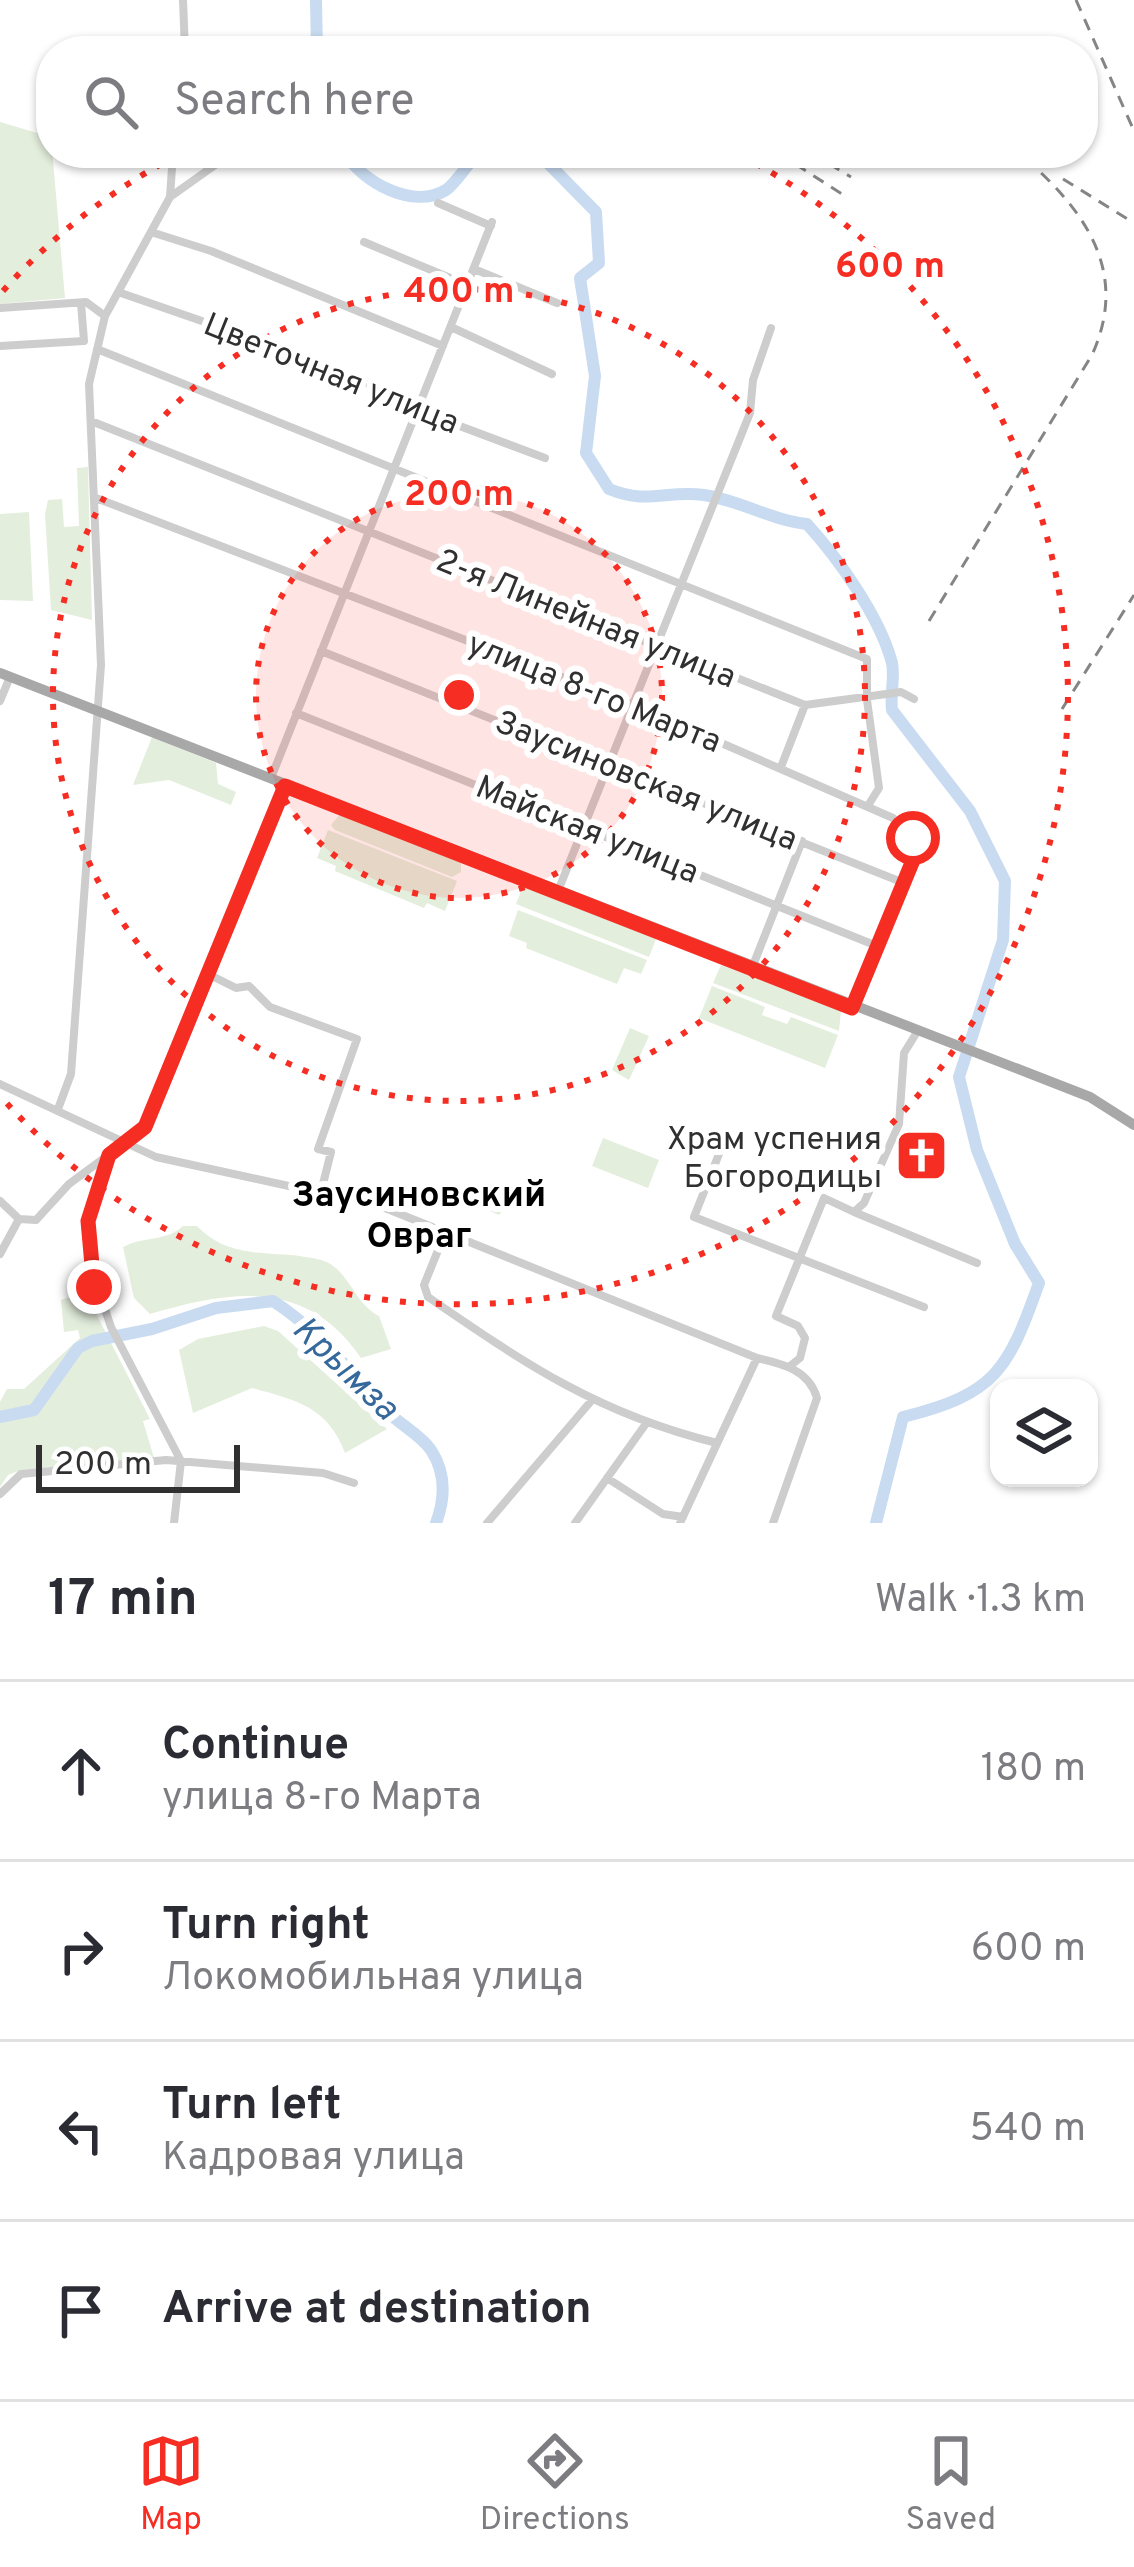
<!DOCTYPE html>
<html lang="en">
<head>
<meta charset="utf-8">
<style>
  body { margin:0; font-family:Overpass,sans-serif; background:#f2f2f3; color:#2b2b33 }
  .controls { position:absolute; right:36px; bottom:36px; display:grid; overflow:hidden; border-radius:24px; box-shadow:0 3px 9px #0004 }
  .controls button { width:108px; height:108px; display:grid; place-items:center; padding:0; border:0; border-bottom:3px solid #e1e1e2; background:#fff; color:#2b2b33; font:60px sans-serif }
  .scale { position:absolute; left:36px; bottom:30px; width:204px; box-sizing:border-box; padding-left:12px; border:6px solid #303030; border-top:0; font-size:33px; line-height:42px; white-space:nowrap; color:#303030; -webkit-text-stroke:9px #fff; paint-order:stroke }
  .stop { position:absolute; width:36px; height:36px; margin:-27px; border:9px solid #f62d23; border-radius:50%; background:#fff }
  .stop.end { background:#f62d23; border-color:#fff; box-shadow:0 3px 12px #0008 }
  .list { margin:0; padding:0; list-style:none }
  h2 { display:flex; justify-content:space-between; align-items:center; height:156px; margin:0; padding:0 48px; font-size:51px }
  h2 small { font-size:39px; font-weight:400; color:#7c7c81 }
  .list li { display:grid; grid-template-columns:78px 1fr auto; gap:36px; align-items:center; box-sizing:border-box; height:180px; padding:0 48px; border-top:3px solid #e1e1e2 }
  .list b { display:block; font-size:45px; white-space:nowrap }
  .list p { margin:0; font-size:39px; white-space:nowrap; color:#7c7c81 }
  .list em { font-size:39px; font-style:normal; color:#7c7c81 }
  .icon { flex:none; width:66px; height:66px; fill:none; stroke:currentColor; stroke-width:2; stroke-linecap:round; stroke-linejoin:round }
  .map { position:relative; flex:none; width:1134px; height:1523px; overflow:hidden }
  .search { position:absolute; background:#fff; box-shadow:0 3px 9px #0004; left:36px; right:36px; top:36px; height:132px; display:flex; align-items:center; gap:30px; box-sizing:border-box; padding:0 42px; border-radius:48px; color:#7c7c81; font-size:45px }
  .sheet { height:876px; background:#fff }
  nav { display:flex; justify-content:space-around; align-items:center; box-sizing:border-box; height:168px; border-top:3px solid #e1e1e2; background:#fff; font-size:33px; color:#7c7c81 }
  nav a { display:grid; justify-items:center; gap:6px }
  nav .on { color:#f62d23 }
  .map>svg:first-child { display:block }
  .green { fill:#e4eedd }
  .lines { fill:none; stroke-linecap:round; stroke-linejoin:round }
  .river { stroke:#c8dbf0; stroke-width:12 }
  .minor { stroke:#cdcdcd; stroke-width:8 }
  .major { stroke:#a8a8a8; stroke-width:10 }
  .rail { stroke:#858585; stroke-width:3; stroke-dasharray:12 9; stroke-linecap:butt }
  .route { stroke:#f62d23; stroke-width:15 }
  .ring { fill:none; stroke:#f62d23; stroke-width:6; stroke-dasharray:6 12 }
  .labels { text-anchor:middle; stroke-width:12; stroke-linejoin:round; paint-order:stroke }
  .street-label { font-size:33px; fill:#303030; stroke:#fff }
  .poi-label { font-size:33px; fill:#303030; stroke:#fff; text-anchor:end }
  .neighbourhood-label { font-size:36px; font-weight:bold; fill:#000; stroke:#fff }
  .water-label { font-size:36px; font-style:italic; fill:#35689b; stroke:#fff }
  .centre { fill:#f62d23; stroke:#fff; stroke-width:6 }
  .ring-label { font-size:36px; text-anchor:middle; font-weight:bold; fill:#f62d23; stroke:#fff; stroke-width:12; stroke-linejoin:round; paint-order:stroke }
</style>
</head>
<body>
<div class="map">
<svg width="1134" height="1523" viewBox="0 0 1134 1523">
  <rect width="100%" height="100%" fill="#fff"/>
  <path class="green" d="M 0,122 L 51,137 L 65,298 L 0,304 Z
    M 88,467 L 92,620 L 51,610 L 45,514 L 48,500 L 62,499 L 64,527 L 79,526 L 77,468 Z
    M 29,512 L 33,601 L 0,600 L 0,514 Z
    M 152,737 L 216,763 L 218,784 L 236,792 L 231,805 L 169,780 L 133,785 Z
    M 341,813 L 461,861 L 461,872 L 452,877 L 335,830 L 331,825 Z
    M 328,830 L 457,881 L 445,911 L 427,903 L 424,908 L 335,871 L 336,866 L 317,858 Z
    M 523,886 L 656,939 L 649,957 L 516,904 Z
    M 518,910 L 647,960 L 641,974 L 624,968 L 617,984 L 526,948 L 527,943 L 509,936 Z
    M 721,965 L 841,1011 L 839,1031 L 713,983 Z
    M 712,986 L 765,1007 L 762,1015 L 787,1024 L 791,1017 L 838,1035 L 825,1068 L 699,1018 Z
    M 630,1028 L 649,1036 L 629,1080 L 612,1070 Z
    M 603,1138 L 659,1160 L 648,1188 L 592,1166 Z
    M 465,1185 L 509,1203 L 499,1215 L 475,1205 Z
    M 183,1226 L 197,1226 C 232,1263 278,1248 321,1260 C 349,1268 353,1303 379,1316 L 391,1349 L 361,1358 C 307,1278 232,1290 150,1314 L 134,1298 L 123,1247 C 143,1236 166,1242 183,1226 Z
    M 82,1274 L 85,1292 L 150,1419 L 143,1421 L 154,1458 L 21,1470 L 8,1475 L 0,1487 L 0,1402 L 7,1389 L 24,1389 L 80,1338 L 78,1330 L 64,1332 L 61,1300 L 75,1295 L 75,1277 Z
    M 264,1326 L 278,1331 L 387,1429 L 345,1453 C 328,1407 296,1400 252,1388 L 193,1413 L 179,1350 L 198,1339 Z"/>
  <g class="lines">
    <path class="river" d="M 316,0 L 317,51
      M 345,153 C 362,182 413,210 446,190 C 457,182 468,163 478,153
      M 538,153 L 596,212 L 599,263 L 580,278 L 595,376 L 586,453 L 609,489 C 648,505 666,490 704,495 C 739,500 771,520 807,524 C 838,558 880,617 892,663 C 895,677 890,695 892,710 L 970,811 L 1005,881 L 1003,940 L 959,1077 L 977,1150 L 1015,1244 L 1039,1283 C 1008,1370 996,1394 903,1417 L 876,1523
      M 0,1417 L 34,1410 L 78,1348 L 92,1341 L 152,1329 L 216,1308 L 273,1301 C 321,1332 350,1373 389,1413 C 402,1426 421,1435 431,1450 C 446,1473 445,1499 436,1523"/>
    <path class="minor" d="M 183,0 L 185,51
      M 170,197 L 173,153
      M 438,203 L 491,226
      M 151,232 L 211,251 L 443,346
      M 364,242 L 467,285
      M 474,269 L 557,303
      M 118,292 L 280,348 L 395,394 L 417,410 L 545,458
      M 0,308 L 86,302 L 105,316
      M 451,327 L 552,374
      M 0,346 L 84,341 L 81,303
      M 97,349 L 867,659 L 867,700 L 879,788 L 869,804
      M 91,421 L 805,705 L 901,692 L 914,699
      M 96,498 L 632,704 L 893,818 L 913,838 L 915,853 L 853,1007
      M 321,651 L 904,883
      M 0,701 L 10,677
      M 296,713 L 877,946
      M 781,767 L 805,705
      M 271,778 L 492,222
      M 558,891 L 750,413 L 753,380 L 771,328
      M 752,968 L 802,841
      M 208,974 L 236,988 L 249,986 L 270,1007 L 357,1039 L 318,1149 L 331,1152 L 321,1192
      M 0,1084 L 156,1157 L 380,1206 L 757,1358 C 783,1364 809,1370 817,1398 L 773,1523
      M 58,1109 L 71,1074 L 101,665 L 89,384 L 105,316 L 170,197 L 232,153
      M 719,1154 L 694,1217 L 924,1307
      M 0,1201 L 19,1219 L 36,1220 L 69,1184 L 107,1156
      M 854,1212 L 977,1263
      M 445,1233 L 424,1285 L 428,1297 C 527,1365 599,1414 717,1443
      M 0,1254 L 19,1219
      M 790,1366 L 800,1358 L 805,1338 L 798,1326 L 776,1316 L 824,1198 L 854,1212 L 864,1203 L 899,1124 L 904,1053 L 917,1032
      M 607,1478 L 663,1514 L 683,1517
      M 0,1494 L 21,1474 L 166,1460 L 323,1473 L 354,1483
      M 174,1523 L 181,1461 L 111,1327 L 88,1259 L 88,1221 L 108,1155 L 145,1127 L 285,786
      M 487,1523 L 592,1400
      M 575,1523 L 645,1425
      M 680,1523 L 757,1358"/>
    <path class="major" d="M 0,673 L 1090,1097 L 1134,1125"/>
    <path class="rail" d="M 1076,0 L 1134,131
      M 852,42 L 865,51
      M 550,45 L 605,51
      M 1033,47 L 1041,51
      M 778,153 L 842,194
      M 811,153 L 851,177
      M 1063,179 L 1134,223
      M 929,621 L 1092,355 C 1131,269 1082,207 1019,153
      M 1062,709 L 1134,595"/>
  </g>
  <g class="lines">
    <path class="route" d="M 94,1287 L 88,1221 L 109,1155 L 145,1127 L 285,786 L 852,1008 L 916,853 L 913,838"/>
  </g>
  <circle cx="459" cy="695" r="203" fill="#f62d23" fill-opacity=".12"/>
  <g class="ring">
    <circle cx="459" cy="695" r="203"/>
    <circle cx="459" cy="695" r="406"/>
    <path d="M3 291A609 609 0 0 1 178 155M740 155A609 609 0 1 1 3 1099"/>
  </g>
  <defs>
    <symbol id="church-square" viewBox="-11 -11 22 22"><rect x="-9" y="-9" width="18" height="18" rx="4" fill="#f62d23" stroke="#fff"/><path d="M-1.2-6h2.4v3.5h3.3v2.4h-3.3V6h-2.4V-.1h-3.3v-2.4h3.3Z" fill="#fff"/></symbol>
  </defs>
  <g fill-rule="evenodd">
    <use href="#church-square" x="892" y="1126" width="59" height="59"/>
  </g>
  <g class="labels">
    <g class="street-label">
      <text transform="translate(332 372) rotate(22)" y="12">Цветочная улица</text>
      <text transform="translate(587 617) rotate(22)" y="12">2-я Линейная улица</text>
      <text transform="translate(595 691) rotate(22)" y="12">улица 8-го Марта</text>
      <text transform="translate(647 779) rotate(22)" y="12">Заусиновская улица</text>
      <text transform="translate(588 828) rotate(22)" y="12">Майская улица</text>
    </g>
    <g class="poi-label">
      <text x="882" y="1149">Храм успения<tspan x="882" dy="38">Богородицы</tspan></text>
    </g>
    <g class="neighbourhood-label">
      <text x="419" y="1206">Заусиновский<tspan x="419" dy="41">Овраг</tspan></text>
    </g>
    <g class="water-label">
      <text transform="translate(347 1367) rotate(44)" y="13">Крымза</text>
    </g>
  </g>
  <circle cx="459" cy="695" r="18" class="centre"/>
  <g class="ring-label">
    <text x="890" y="277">600 m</text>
    <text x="459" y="302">400 m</text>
    <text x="459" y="505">200 m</text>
  </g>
</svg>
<div class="controls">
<button><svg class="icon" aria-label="layers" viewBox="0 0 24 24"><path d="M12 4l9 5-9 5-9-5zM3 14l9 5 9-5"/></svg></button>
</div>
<div class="scale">200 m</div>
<div class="stop" style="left:913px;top:838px"></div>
<div class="stop end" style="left:94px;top:1287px"></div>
<div class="search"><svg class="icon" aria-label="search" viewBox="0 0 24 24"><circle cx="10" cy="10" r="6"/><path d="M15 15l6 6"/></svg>Search here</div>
</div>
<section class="sheet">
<h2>17 min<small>Walk · 1.3 km</small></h2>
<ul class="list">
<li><svg class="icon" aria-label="ahead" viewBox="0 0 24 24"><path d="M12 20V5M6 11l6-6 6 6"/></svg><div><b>Continue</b><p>улица 8-го Марта</p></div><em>180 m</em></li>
<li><svg class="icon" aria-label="right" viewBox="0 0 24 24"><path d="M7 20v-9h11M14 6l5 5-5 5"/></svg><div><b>Turn right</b><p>Локомобильная улица</p></div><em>600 m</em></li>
<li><svg class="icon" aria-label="left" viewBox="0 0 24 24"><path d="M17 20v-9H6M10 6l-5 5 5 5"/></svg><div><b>Turn left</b><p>Кадровая улица</p></div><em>540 m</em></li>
<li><svg class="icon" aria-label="arrive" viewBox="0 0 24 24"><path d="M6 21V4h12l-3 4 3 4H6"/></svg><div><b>Arrive at destination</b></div></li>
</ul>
</section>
<nav>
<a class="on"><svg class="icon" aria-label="map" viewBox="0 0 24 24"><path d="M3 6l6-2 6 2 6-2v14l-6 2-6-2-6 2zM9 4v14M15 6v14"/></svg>Map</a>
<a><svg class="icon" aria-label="directions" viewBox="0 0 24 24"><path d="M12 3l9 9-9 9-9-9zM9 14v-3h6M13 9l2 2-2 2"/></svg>Directions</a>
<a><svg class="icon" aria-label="saved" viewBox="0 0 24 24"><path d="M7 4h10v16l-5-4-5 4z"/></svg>Saved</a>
</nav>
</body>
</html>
